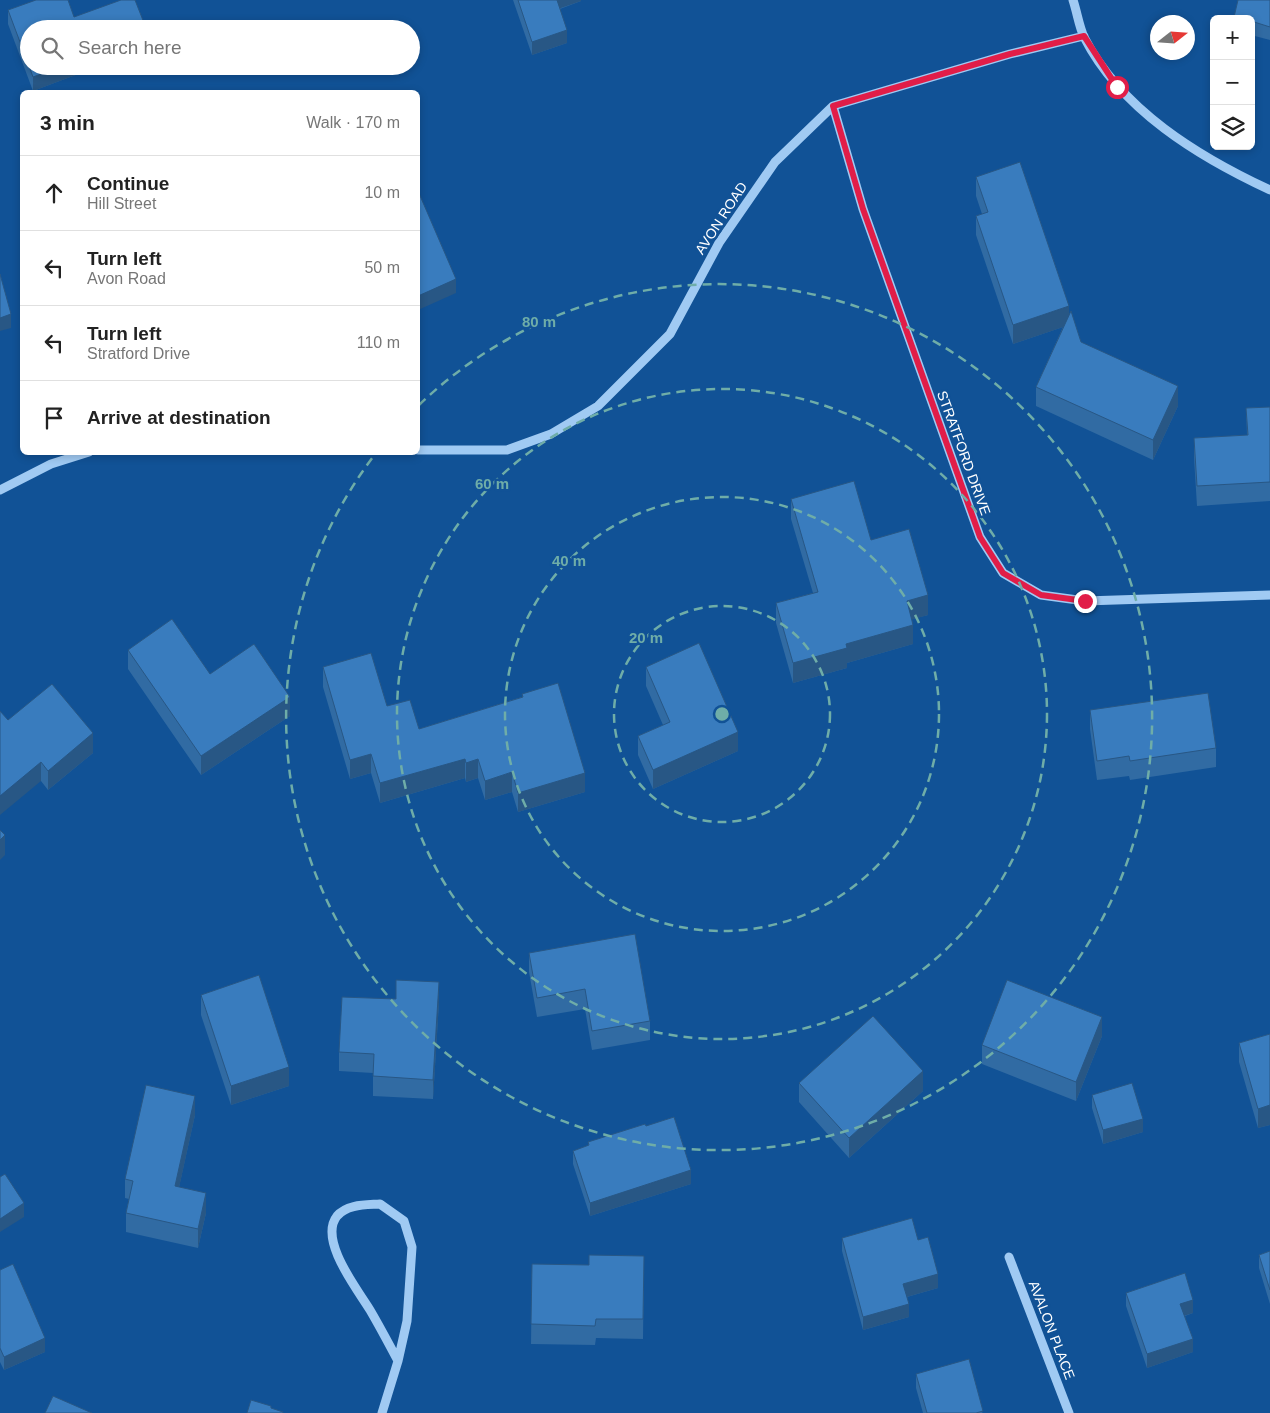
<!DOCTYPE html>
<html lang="en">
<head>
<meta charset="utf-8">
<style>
  body { margin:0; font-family:Helvetica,sans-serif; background:#f6f6f6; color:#222 }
  .controls { position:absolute; right:15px; top:15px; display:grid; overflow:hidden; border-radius:8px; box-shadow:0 2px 8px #0003 }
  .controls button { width:45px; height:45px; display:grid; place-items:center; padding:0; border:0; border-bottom:1px solid #e0e0e0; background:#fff; color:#222; font:25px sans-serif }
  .compass { position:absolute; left:1150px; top:15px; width:45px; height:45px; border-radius:50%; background:#fff; box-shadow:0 2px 8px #0003; rotate:73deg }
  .stop { position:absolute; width:15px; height:15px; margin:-11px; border:4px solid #e11d48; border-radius:50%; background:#fff }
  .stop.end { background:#e11d48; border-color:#fff; box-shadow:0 1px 5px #0008 }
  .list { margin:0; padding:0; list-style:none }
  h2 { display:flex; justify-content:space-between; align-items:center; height:65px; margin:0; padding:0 20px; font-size:21px }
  h2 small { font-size:16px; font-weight:400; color:#767676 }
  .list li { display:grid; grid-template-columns:32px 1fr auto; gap:15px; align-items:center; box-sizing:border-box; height:75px; padding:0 20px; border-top:1px solid #e0e0e0 }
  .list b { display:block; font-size:19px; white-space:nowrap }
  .list p { margin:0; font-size:16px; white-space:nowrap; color:#767676 }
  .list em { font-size:16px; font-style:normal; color:#767676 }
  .icon { flex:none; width:28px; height:28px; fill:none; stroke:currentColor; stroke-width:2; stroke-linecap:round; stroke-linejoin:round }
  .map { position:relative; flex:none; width:1270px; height:1413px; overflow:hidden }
  .search { position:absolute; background:#fff; box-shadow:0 2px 8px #0003; left:20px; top:20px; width:400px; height:55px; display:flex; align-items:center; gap:12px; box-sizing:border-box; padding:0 18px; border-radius:28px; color:#767676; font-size:19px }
  .panel { position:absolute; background:#fff; box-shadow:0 2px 8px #0003; left:20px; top:90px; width:400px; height:365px; border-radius:8px }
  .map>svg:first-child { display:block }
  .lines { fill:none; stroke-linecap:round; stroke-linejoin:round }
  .minor { stroke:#a0caf3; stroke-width:9 }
  .wall { fill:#316ba3 }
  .shaded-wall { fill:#285785 }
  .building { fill:#397cbe; stroke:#285785 }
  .route { stroke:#e11d48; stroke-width:6 }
  .ring { fill:none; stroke:#6fada8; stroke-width:2.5; stroke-dasharray:9 6 }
  .labels { text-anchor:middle; stroke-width:5; stroke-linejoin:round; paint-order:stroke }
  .street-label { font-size:14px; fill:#fff; stroke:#115296 }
  .centre { fill:#6fada8; stroke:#115296; stroke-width:2.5 }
  .ring-label { font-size:15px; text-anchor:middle; font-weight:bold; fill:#6fada8; stroke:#115296; stroke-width:5; stroke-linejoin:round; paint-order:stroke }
</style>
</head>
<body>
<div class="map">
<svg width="1270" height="1413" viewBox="0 0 1270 1413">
  <rect width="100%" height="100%" fill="#115296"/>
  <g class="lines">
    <path class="minor" d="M 1073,0 C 1077,12 1079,26 1084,37 C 1121,110 1199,157 1270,190
      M 833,106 L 863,209 L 980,537 L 1003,573 L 1041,595 L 1085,601 L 1270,595
      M 418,450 L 507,450 L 551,434 L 598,406 L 670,334 L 719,243 L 775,162 L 833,106 L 1010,54 L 1084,36
      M 0,490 L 51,464 L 89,452
      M 1009,1257 L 1069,1413
      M 382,1413 L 398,1361 L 407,1321 L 412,1247 L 404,1221 L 380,1204 C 366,1205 347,1204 337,1216 C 318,1240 358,1290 370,1310 C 380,1327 389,1344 398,1361"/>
  </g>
  <path class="wall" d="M 513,0 L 581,0 L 581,1 L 560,9 L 567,43 L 532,55 Z
    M 1270,0 L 1270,40 L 1251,35 L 1251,19 L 1234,19 L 1234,17 Z
    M 8,10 L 74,17 L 146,29 L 29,29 L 89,66 L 89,70 L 33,91 L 8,24 Z
    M 976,177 L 1069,316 L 1081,342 L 1178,406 L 1153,460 L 1036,406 L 1036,387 L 1063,327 L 1013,344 L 976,235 L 976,216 L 982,214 L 976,196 Z
    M 1270,407 L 1270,501 L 1197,506 L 1194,458 L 1194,438 L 1247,435 L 1246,408 Z
    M 791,499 L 871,540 L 928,615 L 912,619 L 913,644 L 847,663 L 847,668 L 793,683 L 776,623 L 776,603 L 813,593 L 791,519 Z
    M 128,650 L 210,674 L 290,716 L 201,775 L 128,669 Z
    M 323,667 L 387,706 L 419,729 L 522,697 L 522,694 L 585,792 L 518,812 L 512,792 L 485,800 L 478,778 L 466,782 L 465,778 L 380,803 L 371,773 L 350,779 L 323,687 Z
    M 646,667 L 738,751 L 653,789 L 638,755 L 638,736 L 663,725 L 646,686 Z
    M 1090,710 L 1216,748 L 1216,767 L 1130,780 L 1129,776 L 1097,780 L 1090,729 Z
    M 8,720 L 93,753 L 48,790 L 41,781 Z
    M 529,953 L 650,1021 L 650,1040 L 592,1050 L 585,1009 L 537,1017 L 529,972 Z
    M 201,995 L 289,1086 L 231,1105 L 201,1015 Z
    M 439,1002 L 433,1099 L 373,1096 L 373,1073 L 339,1071 L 339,1052 Z
    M 1270,1034 L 1270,1125 L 1258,1128 L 1239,1062 L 1239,1043 Z
    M 1102,1036 L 1076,1101 L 982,1064 L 982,1045 Z
    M 799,1083 L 923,1091 L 849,1158 L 799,1102 Z
    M 1092,1095 L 1143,1132 L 1103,1144 L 1092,1108 Z
    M 195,1115 L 179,1187 L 206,1213 L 198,1248 L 126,1232 L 126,1213 L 129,1199 L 125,1198 L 125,1179 Z
    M 588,1142 L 691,1184 L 590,1216 L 573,1164 L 573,1151 L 588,1146 Z
    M 842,1238 L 918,1240 L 938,1288 L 907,1297 L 909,1317 L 863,1330 L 842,1251 Z
    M 1270,1251 L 1270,1304 L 1259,1268 L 1259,1255 Z
    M 644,1256 L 643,1339 L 596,1338 L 595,1345 L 531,1344 L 532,1264 L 589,1265 Z
    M 0,1270 L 45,1352 L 4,1370 L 0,1362 Z
    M 1126,1293 L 1193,1313 L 1185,1316 L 1193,1352 L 1147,1368 L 1126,1306 Z
    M 916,1374 L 983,1413 L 923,1413 L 916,1388 Z"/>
  <path class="shaded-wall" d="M 555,0 L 581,0 L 581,1 L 555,10 Z
    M 567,30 L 567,43 L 532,55 L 532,42 Z
    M 63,66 L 89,66 L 89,70 L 33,91 L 33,77 Z
    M 456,279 L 456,293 L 418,310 L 418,296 Z
    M 1069,306 L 1069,325 L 1013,344 L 1013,325 Z
    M 11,314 L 11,328 L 0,331 L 0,318 Z
    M 1178,386 L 1178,406 L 1153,460 L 1153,440 Z
    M 928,595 L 928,615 L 907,621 L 907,601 Z
    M 913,625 L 913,644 L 847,663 L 847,668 L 793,683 L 793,663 L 846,644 Z
    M 290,697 L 290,716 L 201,775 L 201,756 Z
    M 738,732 L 738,751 L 653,789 L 653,770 Z
    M 93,733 L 93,753 L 48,790 L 48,771 Z
    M 371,754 L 371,773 L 350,779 L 350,760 Z
    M 465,759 L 465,778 L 380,803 L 380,783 Z
    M 478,759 L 478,778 L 466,782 L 466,763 Z
    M 41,762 L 41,781 L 0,815 L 0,796 Z
    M 512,772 L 512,792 L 485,800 L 485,781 Z
    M 585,773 L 585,792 L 518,812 L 518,793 Z
    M 5,835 L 5,855 L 0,860 L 0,840 Z
    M 439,982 L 439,1002 L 433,1099 L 433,1080 Z
    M 1102,1017 L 1102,1036 L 1076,1101 L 1076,1082 Z
    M 289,1067 L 289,1086 L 231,1105 L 231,1086 Z
    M 923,1071 L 923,1091 L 849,1158 L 849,1138 Z
    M 195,1096 L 195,1115 L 175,1206 L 175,1186 Z
    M 1270,1105 L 1270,1125 L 1258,1128 L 1258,1109 Z
    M 1143,1119 L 1143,1132 L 1103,1144 L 1103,1130 Z
    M 691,1170 L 691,1184 L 590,1216 L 590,1203 Z
    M 206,1193 L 206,1213 L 198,1248 L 198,1229 Z
    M 24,1203 L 24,1217 L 0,1232 L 0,1219 Z
    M 938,1274 L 938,1288 L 903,1298 L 903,1284 Z
    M 1193,1300 L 1193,1313 L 1180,1317 L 1180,1304 Z
    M 909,1304 L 909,1317 L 863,1330 L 863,1317 Z
    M 45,1338 L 45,1352 L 4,1370 L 4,1357 Z
    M 1193,1339 L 1193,1352 L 1147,1368 L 1147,1354 Z"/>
  <path class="building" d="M 36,0 L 68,0 L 74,17 L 121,0 L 135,0 L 146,28 L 29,29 L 29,66 L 8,10 Z
    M 518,0 L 557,0 L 567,30 L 532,42 Z
    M 1238,0 L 1270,0 L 1270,27 L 1251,21 L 1251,19 L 1241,19 L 1234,17 Z
    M 29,66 L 63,66 L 33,77 Z
    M 1020,162 L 1069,306 L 1013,325 L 976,216 L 988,212 L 976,177 Z
    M 418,191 L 456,279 L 418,296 Z
    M 0,274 L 11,314 L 0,318 Z
    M 1071,311 L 1081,342 L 1178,386 L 1153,440 L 1036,387 Z
    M 1270,407 L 1270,482 L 1197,486 L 1194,438 L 1248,435 L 1246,408 Z
    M 854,481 L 871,540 L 909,529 L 928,595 L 907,601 L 913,625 L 846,644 L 847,648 L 793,663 L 776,603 L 818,592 L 791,499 Z
    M 172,619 L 210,674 L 254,644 L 290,697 L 201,756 L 128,650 Z
    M 699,643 L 738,732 L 653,770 L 638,736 L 670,722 L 646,667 Z
    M 371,653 L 387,706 L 410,700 L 419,729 L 523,697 L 522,694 L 558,683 L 585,773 L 518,793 L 512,772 L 485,781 L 478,759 L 466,763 L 465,759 L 380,783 L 371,754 L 350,760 L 323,667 Z
    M 52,684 L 93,733 L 48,771 L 41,762 L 0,796 L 0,711 L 8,720 Z
    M 1208,693 L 1216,748 L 1130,761 L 1129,756 L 1097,761 L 1090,710 Z
    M 0,830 L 5,835 L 0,840 Z
    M 635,934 L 650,1021 L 592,1031 L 585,989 L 537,998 L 529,953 Z
    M 259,975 L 289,1067 L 231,1086 L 201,995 Z
    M 396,980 L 439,982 L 433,1080 L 373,1076 L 374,1054 L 339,1052 L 342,997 L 396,999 Z
    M 1007,980 L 1102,1017 L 1076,1082 L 982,1045 Z
    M 873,1016 L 923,1071 L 849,1138 L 799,1083 Z
    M 1270,1034 L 1270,1105 L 1258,1109 L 1239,1043 Z
    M 1132,1083 L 1143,1119 L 1103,1130 L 1092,1095 Z
    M 146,1085 L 195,1096 L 175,1186 L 206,1193 L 198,1229 L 126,1213 L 133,1181 L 125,1179 Z
    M 674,1117 L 691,1170 L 590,1203 L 573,1151 L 589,1145 L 588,1142 L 645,1124 L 646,1126 Z
    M 5,1174 L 24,1203 L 0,1219 L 0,1177 Z
    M 912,1218 L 918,1240 L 928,1237 L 938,1274 L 903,1284 L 909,1304 L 863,1317 L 842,1238 Z
    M 1270,1251 L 1270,1290 L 1259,1255 Z
    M 589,1255 L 644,1256 L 643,1319 L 596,1319 L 595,1326 L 531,1324 L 532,1264 L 589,1265 Z
    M 13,1264 L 45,1338 L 4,1357 L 0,1348 L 0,1270 Z
    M 1185,1273 L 1193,1300 L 1180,1304 L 1193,1339 L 1147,1354 L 1126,1293 Z
    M 969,1359 L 983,1411 L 976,1413 L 927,1413 L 916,1374 Z
    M 53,1396 L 92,1413 L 45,1413 Z
    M 251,1400 L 271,1406 L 271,1408 L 283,1412 L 283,1413 L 247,1413 Z"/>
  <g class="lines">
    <path class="route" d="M 1085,601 L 1041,595 L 1003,573 L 980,537 L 863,209 L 833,106 L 1010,54 L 1084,36 L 1117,87"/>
  </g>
  <g class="ring">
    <circle cx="722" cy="714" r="108"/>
    <circle cx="722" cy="714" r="217"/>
    <circle cx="722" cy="714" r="325"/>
    <path d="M419 405A433 433 0 1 1 376 453"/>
  </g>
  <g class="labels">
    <g class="street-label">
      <text transform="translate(721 218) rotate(-57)" y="5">AVON ROAD</text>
      <text transform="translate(964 453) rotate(70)" y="5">STRATFORD DRIVE</text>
      <text transform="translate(1052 1330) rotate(69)" y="5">AVALON PLACE</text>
    </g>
  </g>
  <circle cx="722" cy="714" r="8" class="centre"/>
  <g class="ring-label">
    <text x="539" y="327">80 m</text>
    <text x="492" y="489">60 m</text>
    <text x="569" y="566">40 m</text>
    <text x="646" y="643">20 m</text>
  </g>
</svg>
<div class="controls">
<button>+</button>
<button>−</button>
<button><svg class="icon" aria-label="layers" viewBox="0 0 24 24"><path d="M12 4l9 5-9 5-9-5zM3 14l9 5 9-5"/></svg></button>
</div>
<svg class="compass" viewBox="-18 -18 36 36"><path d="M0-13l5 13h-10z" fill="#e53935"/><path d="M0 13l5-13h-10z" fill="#767676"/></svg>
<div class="stop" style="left:1117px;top:87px"></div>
<div class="stop end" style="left:1085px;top:601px"></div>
<div class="search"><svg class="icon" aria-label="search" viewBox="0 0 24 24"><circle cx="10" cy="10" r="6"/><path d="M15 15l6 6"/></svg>Search here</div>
<section class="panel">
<h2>3 min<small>Walk · 170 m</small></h2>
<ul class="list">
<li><svg class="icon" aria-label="ahead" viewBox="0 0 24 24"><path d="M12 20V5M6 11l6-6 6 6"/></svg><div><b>Continue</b><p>Hill Street</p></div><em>10 m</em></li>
<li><svg class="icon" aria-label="left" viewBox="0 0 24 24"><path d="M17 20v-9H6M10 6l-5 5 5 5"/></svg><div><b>Turn left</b><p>Avon Road</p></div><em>50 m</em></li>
<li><svg class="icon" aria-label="left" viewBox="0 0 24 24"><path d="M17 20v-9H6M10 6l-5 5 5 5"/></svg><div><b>Turn left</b><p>Stratford Drive</p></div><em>110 m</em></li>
<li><svg class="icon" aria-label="arrive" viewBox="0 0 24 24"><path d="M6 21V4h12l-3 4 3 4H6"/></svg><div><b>Arrive at destination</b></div></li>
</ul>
</section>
</div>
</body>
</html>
